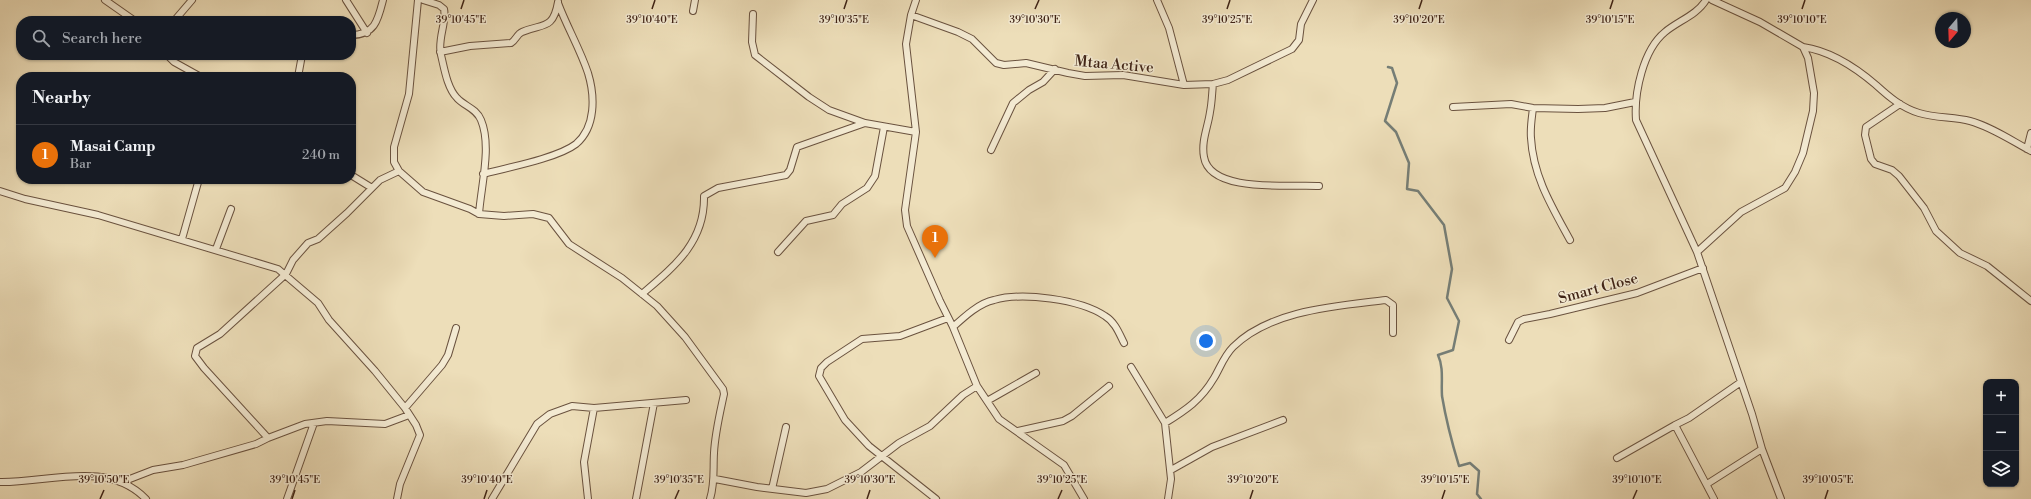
<!DOCTYPE html>
<html lang="en">
<head>
<meta charset="utf-8">
<style>
  body { margin:0; font-family:"Libre Bodoni",serif; background:#20242c; color:#f1f3f6 }
  .controls { position:absolute; right:12px; bottom:12px; display:grid; overflow:hidden; border-radius:8px; box-shadow:0 1px 3px #0004 }
  .controls button { width:36px; height:36px; display:grid; place-items:center; padding:0; border:0; border-bottom:1px solid #363941; background:#171b24; color:#f1f3f6; font:20px sans-serif }
  .compass { position:absolute; left:1935px; top:12px; width:36px; height:36px; border-radius:50%; background:#171b24; box-shadow:0 1px 3px #0004; rotate:199deg }
  .you { position:absolute; left:1206px; top:341px; width:14px; height:14px; margin:-10px; border:3px solid #fff; border-radius:50%; background:#1a73e8; box-shadow:0 0 0 6px #1a73e833 }
  .badge { display:grid; place-items:center; width:26px; height:26px; border-radius:50%; background:#ea580c; color:#fff; font-size:13px; font-weight:700 }
  .pin { position:absolute; translate:-50% -33px; filter:drop-shadow(0 1px 2px #0008) }
  .pin::after { content:''; position:absolute; top:21px; width:14px; height:12px; background:inherit; clip-path:polygon(0 0,100% 0,50% 100%) }
  .list { margin:0; padding:0; list-style:none }
  h2 { display:flex; justify-content:space-between; align-items:center; height:52px; margin:0; padding:0 16px; font-size:17px }
  h2 small { font-size:13px; font-weight:400; color:#9ea1a6 }
  .list li { display:grid; grid-template-columns:26px 1fr auto; gap:12px; align-items:center; box-sizing:border-box; height:60px; padding:0 16px; border-top:1px solid #363941 }
  .list b { display:block; font-size:15px; white-space:nowrap }
  .list p { margin:0; font-size:13px; white-space:nowrap; color:#9ea1a6 }
  .list em { font-size:13px; font-style:normal; color:#9ea1a6 }
  .icon { flex:none; width:22px; height:22px; fill:none; stroke:currentColor; stroke-width:2; stroke-linecap:round; stroke-linejoin:round }
  .map { position:relative; flex:none; width:2031px; height:499px; overflow:hidden }
  .search { position:absolute; background:#171b24; box-shadow:0 1px 3px #0004; left:16px; top:16px; width:340px; height:44px; display:flex; align-items:center; gap:10px; box-sizing:border-box; padding:0 14px; border-radius:16px; color:#9ea1a6; font-size:15px }
  .panel { position:absolute; background:#171b24; box-shadow:0 1px 3px #0004; left:16px; top:72px; width:340px; height:112px; border-radius:16px }
  .map>svg:first-child { display:block }
  .lines { fill:none; stroke-linecap:round; stroke-linejoin:round }
  .stream { stroke:#767e76; stroke-width:2.5 }
  .street-casing { stroke:#6a523f; stroke-width:8 }
  .street { stroke:#f3ead2; stroke-width:6 }
  .ticks { fill:none; stroke:#3f2316; stroke-width:1.5 }
  .labels { text-anchor:middle; stroke-width:3; stroke-linejoin:round; paint-order:stroke }
  .street-label { font-size:15px; fill:#3f2316; stroke:#f3ead2 }
  .ticks-label { font-size:10px; text-anchor:middle; fill:#3f2316; stroke:#f3ead2; stroke-width:3; stroke-linejoin:round; paint-order:stroke }
</style>
</head>
<body>
<div class="map">
<svg width="2031" height="499" viewBox="0 0 2031 499">
  <rect width="100%" height="100%" fill="#eddeb9"/>
  <filter id="stains"><feTurbulence type="fractalNoise" baseFrequency=".005" numOctaves="4"/><feColorMatrix values="0 0 0 0 .2 0 0 0 0 .09 0 0 0 0 .02 0 0 0 .5 -.17"/></filter>
  <radialGradient id="worn" r=".72"><stop offset=".6" stop-color="#630" stop-opacity="0"/><stop offset="1" stop-color="#630" stop-opacity=".3"/></radialGradient>
  <g class="lines">
    <path class="stream" d="M 1388,67 L 1392,68 L 1397,83 L 1385,121 L 1396,132 L 1409,163 L 1407,189 L 1418,191 L 1444,225 L 1452,269 L 1447,298 L 1459,321 L 1453,350 L 1438,355 C 1444,368 1441,382 1442,396 C 1446,420 1452,443 1459,466 L 1470,463 L 1479,471 L 1477,494 L 1481,499"/>
    <defs>
      <path id="street" d="M 105,0 L 135,21
        M 346,0 L 367,33
        M 418,0 L 409,94 L 394,147 L 394,162 L 399,171 L 423,192 L 470,209 L 479,214 L 504,216 L 533,214 L 549,218 L 569,244 L 622,278 L 657,306 L 685,337 L 723,389 L 724,394 C 720,413 715,433 714,453 C 713,469 715,483 710,499
        M 423,0 L 439,5 L 444,9 C 447,22 437,40 441,55 C 444,67 447,88 457,98 C 464,106 476,108 481,120 C 492,146 481,186 479,214
        M 916,0 L 911,15 L 906,44 L 916,132 L 905,210 L 907,226 L 940,301 L 953,327 L 977,386 L 999,419 L 1064,465 L 1084,499
        M 1157,0 L 1169,28 L 1184,85
        M 1706,0 C 1697,15 1678,21 1665,32 C 1643,50 1634,93 1636,120 L 1697,252 L 1752,414 L 1762,449 L 1781,499
        M 693,11 L 695,0
        M 753,14 L 752,42 L 755,55 L 809,97 L 829,110 L 865,123 L 916,132
        M 911,15 L 958,32 L 972,39 L 996,63 L 1004,65 L 1026,63 L 1068,73 L 1085,76 L 1123,75 L 1184,85 L 1213,84 L 1228,80 L 1292,49 L 1299,40 L 1301,24 L 1313,0
        M 174,21 L 192,0
        M 351,35 C 375,35 378,20 383,0
        M 1803,47 C 1831,51 1855,67 1876,85 C 1888,96 1902,108 1919,113 C 1935,118 1954,117 1970,121 C 1992,127 2012,141 2031,151
        M 440,52 L 470,46 L 511,43 C 516,40 517,34 522,32 C 542,23 553,31 558,2
        M 167,55 L 174,62 L 201,77
        M 298,77 L 302,55
        M 1213,84 C 1212,93 1212,102 1210,112 C 1208,127 1201,141 1204,157 C 1210,194 1292,184 1319,186
        M 1900,104 L 1866,127 L 1865,135 L 1871,159 L 1875,164 L 1892,170 L 1899,176 L 1924,208 L 1936,231 L 1960,253 L 1987,266 L 2031,301
        M 1453,107 L 1511,104 L 1533,108 L 1578,109 L 1605,108 L 1635,102
        M 1533,108 C 1532,117 1530,128 1531,138 C 1533,176 1552,207 1570,240
        M 2027,149 L 2031,133
        M 991,150 L 1013,103 L 1029,90 L 1043,82 L 1055,69
        M 399,171 L 380,180 L 347,213 L 318,239 L 308,243 L 293,260 L 286,274 L 220,334 L 197,348 L 195,356 L 204,368 L 268,438 L 305,424 L 327,421 L 385,424 L 409,415
        M 483,174 C 506,168 558,158 576,144 C 596,127 595,96 588,73 C 580,49 567,27 558,3
        M 351,175 L 372,188
        M 0,191 L 25,199 L 98,215 L 278,269 L 318,303 L 329,320 L 375,371 L 405,408 L 416,425 L 420,435 L 400,484 L 397,499
        M 182,239 L 199,179
        M 216,249 L 231,209
        M 778,252 L 806,221 L 833,215 L 842,204 L 867,188 L 875,176 L 884,127
        M 1697,252 L 1741,212 L 1785,188 L 1795,172 L 1803,153 L 1813,111 L 1814,93 L 1808,58 L 1803,47 L 1760,22 L 1712,0
        M 642,294 C 675,266 705,242 704,196 L 718,188 L 786,175 L 790,170 L 797,147 L 865,123
        M 953,327 C 964,317 979,303 994,300 C 1022,292 1080,299 1105,316 C 1115,322 1119,333 1124,343
        M 1509,340 L 1518,322 L 1524,319 L 1550,314 L 1637,293 L 1703,268
        M 1131,367 L 1165,423 L 1171,479 L 1168,499
        M 987,401 L 1036,373
        M 405,408 L 442,365 L 448,355 L 456,328
        M 1165,423 C 1186,410 1201,400 1214,378 C 1220,368 1224,356 1233,347 C 1270,310 1337,306 1386,300 L 1393,305 L 1393,333
        M 1018,431 L 1063,421 L 1072,416 L 1109,386
        M 1617,458 L 1675,425
        M 1171,470 L 1212,447 L 1283,420
        M 715,479 L 757,487 L 806,493 L 827,489 L 861,472 L 899,443 L 930,426 L 963,395 L 977,386
        M 0,482 C 48,483 107,459 146,499
        M 122,482 L 153,470 L 183,465 L 256,444 L 268,438
        M 1707,484 L 1762,449
        M 772,489 L 786,427
        M 287,499 L 314,423
        M 492,499 L 537,424 L 550,414 L 572,406 L 594,408 L 686,400
        M 588,499 L 584,462 L 594,408
        M 636,499 L 654,403
        M 936,499 L 869,446 L 845,420 L 819,376 L 821,368 L 827,362 L 862,339 L 900,336 L 948,318
        M 1714,499 L 1675,425 L 1689,418 L 1741,382"/>
    </defs>
    <use href="#street" class="street-casing"/>
    <use href="#street" class="street"/>
  </g>
  <path class="ticks" d="M 461,9 L 464,0M 652,9 L 655,0M 844,9 L 847,0M 1035,9 L 1039,0M 1227,9 L 1230,0M 1419,9 L 1422,0M 1610,9 L 1613,0M 1802,9 L 1805,0M 100,499 L 104,490M 292,499 L 295,490M 484,499 L 487,490M 675,499 L 679,490M 867,499 L 870,490M 1058,499 L 1062,490M 1250,499 L 1253,490M 1442,499 L 1445,490M 1633,499 L 1637,490M 1825,499 L 1828,490"/>
  <g class="labels">
    <g class="street-label">
      <text transform="translate(1114 64) rotate(5)" y="5">Mtaa Active</text>
      <text transform="translate(1598 288) rotate(-15)" y="5">Smart Close</text>
    </g>
  </g>
  <g class="ticks-label">
    <text x="461" y="23">39°10'45"E</text>
    <text x="652" y="23">39°10'40"E</text>
    <text x="844" y="23">39°10'35"E</text>
    <text x="1035" y="23">39°10'30"E</text>
    <text x="1227" y="23">39°10'25"E</text>
    <text x="1419" y="23">39°10'20"E</text>
    <text x="1610" y="23">39°10'15"E</text>
    <text x="1802" y="23">39°10'10"E</text>
    <text x="104" y="483">39°10'50"E</text>
    <text x="295" y="483">39°10'45"E</text>
    <text x="487" y="483">39°10'40"E</text>
    <text x="679" y="483">39°10'35"E</text>
    <text x="870" y="483">39°10'30"E</text>
    <text x="1062" y="483">39°10'25"E</text>
    <text x="1253" y="483">39°10'20"E</text>
    <text x="1445" y="483">39°10'15"E</text>
    <text x="1637" y="483">39°10'10"E</text>
    <text x="1828" y="483">39°10'05"E</text>
  </g>
  <rect width="100%" height="100%" filter="url(#stains)"/>
  <rect width="100%" height="100%" fill="url(#worn)"/>
</svg>
<div class="controls">
<button>+</button>
<button>−</button>
<button><svg class="icon" aria-label="layers" viewBox="0 0 24 24"><path d="M12 4l9 5-9 5-9-5zM3 14l9 5 9-5"/></svg></button>
</div>
<svg class="compass" viewBox="-18 -18 36 36"><path d="M0-13l5 13h-10z" fill="#e53935"/><path d="M0 13l5-13h-10z" fill="#9ea1a6"/></svg>
<div class="you"></div>
<div class="pin badge" style="left:935px;top:258px;background:#e8710a">1</div>
<div class="search"><svg class="icon" aria-label="search" viewBox="0 0 24 24"><circle cx="10" cy="10" r="6"/><path d="M15 15l6 6"/></svg>Search here</div>
<section class="panel">
<h2>Nearby<small></small></h2>
<ul class="list">
<li><span class="badge" style="background:#e8710a">1</span><div><b>Masai Camp</b><p>Bar</p></div><em>240 m</em></li>
</ul>
</section>
</div>
</body>
</html>
